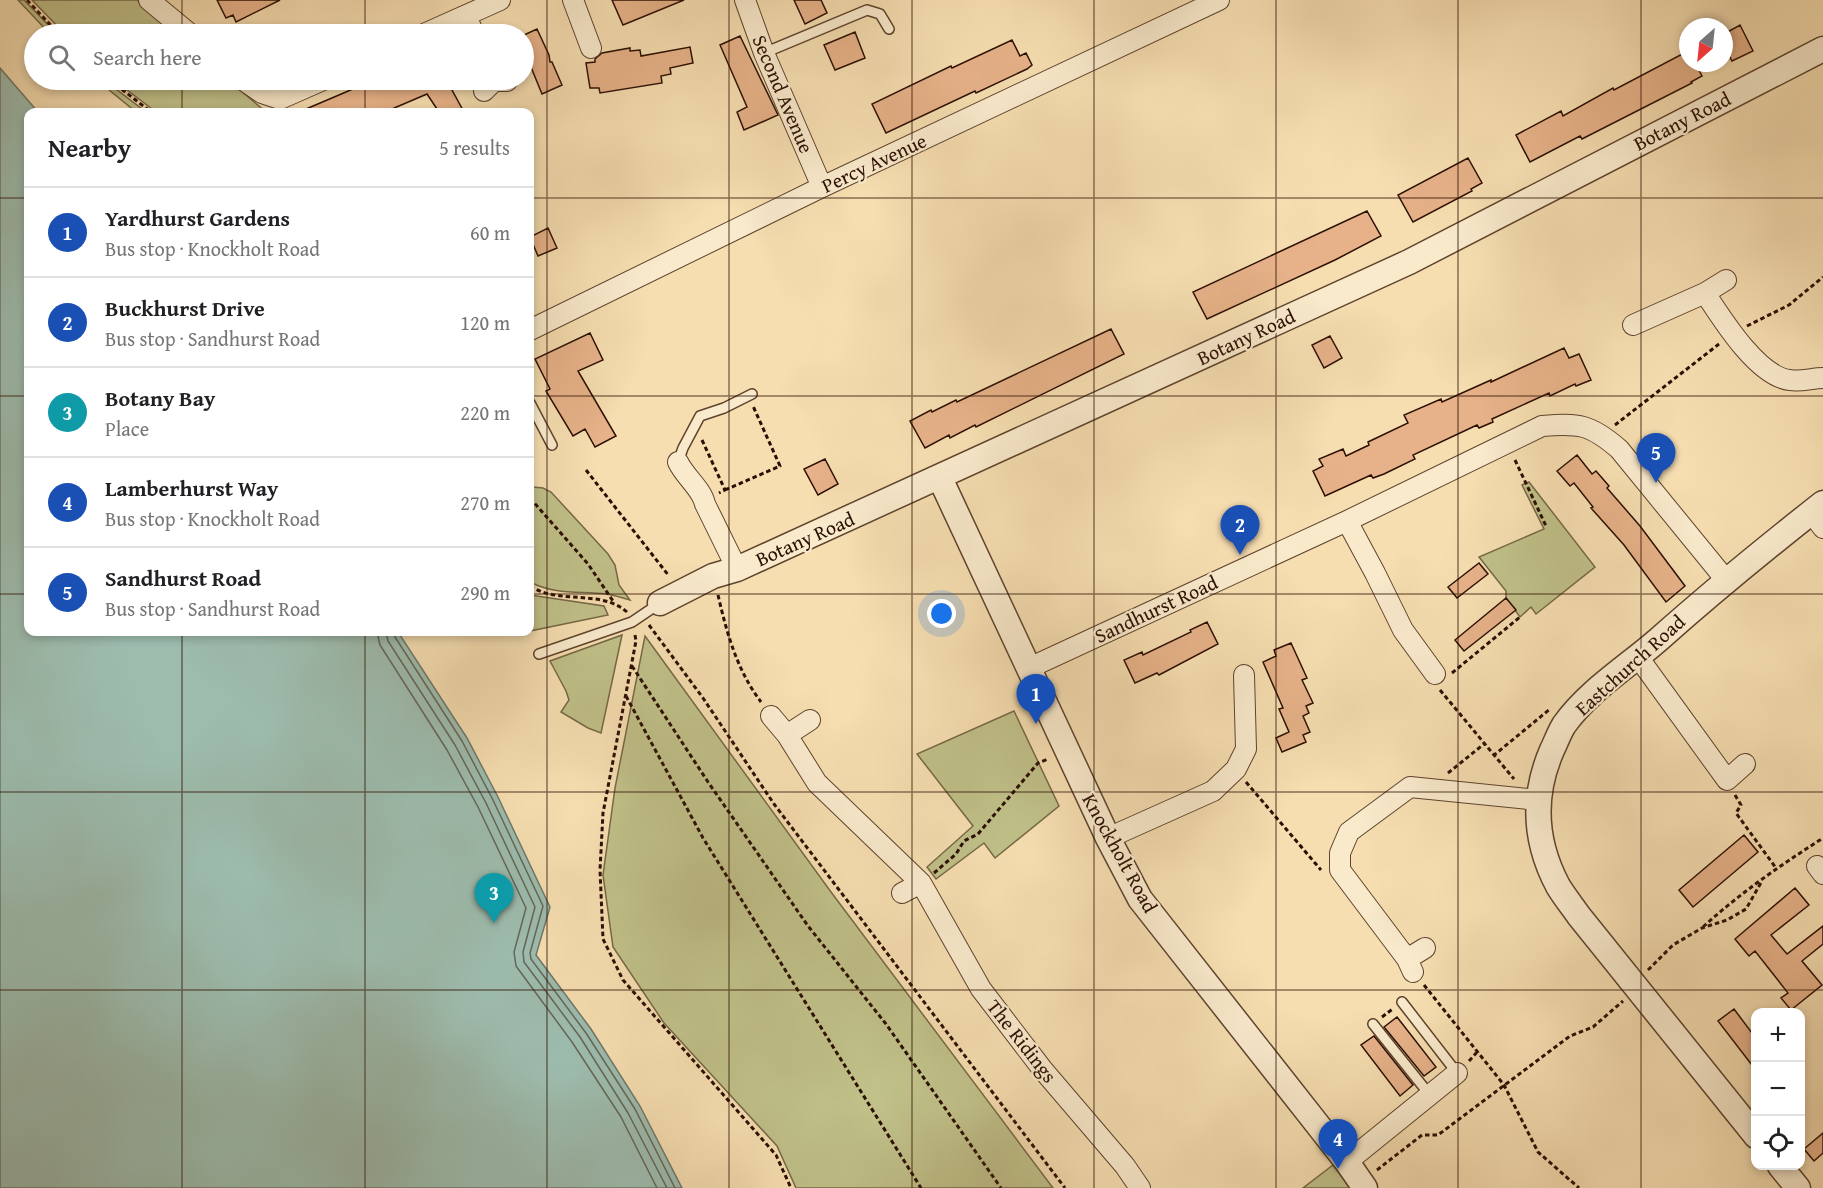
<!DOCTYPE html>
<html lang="en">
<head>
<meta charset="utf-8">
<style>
  body { margin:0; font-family:"Gentium Book Plus",serif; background:#f2f2f2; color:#202124 }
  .controls { position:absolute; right:18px; bottom:18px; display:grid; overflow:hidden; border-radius:12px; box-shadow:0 3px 9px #0003 }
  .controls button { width:54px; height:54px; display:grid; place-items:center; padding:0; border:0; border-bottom:2px solid #e0e0e0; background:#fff; color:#202124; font:30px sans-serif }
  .compass { position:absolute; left:1679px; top:18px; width:54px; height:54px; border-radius:50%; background:#fff; box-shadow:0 3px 9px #0003; rotate:207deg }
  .you { position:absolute; left:942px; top:614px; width:21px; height:21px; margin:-15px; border:4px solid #fff; border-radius:50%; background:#1a73e8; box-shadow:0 0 0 9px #1a73e833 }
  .badge { display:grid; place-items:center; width:39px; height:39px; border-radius:50%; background:#8f2418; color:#fff; font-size:20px; font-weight:700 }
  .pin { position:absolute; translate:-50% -50px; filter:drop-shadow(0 2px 3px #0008) }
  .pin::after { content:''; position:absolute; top:32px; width:21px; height:18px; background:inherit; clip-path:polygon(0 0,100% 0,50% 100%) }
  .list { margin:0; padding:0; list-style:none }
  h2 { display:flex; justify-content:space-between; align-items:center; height:78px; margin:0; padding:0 24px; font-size:26px }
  h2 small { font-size:20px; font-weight:400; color:#757577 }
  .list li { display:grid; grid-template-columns:39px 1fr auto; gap:18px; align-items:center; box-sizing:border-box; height:90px; padding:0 24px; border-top:2px solid #e0e0e0 }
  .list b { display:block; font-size:22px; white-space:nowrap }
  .list p { margin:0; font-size:20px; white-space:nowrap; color:#757577 }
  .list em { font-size:20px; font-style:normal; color:#757577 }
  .icon { flex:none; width:33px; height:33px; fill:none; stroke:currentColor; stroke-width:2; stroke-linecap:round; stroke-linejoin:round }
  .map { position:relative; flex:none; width:1823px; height:1188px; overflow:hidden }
  .search { position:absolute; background:#fff; box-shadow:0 3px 9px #0003; left:24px; top:24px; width:510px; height:66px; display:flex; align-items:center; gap:15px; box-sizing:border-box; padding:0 21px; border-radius:33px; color:#757577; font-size:22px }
  .panel { position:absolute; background:#fff; box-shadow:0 3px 9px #0003; left:24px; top:108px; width:510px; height:528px; border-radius:12px }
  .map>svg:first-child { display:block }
  .green { fill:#c0c089; stroke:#766846; stroke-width:1.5 }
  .water { fill:#9dbcae; stroke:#6f776a; stroke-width:1.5 }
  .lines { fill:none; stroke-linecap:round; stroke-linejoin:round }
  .shore { stroke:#646658; stroke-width:1.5 }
  .building { fill:#e7b289; stroke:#2b0f03; stroke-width:1.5 }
  .service-casing { stroke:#5e432e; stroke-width:12 }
  .minor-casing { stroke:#5e432e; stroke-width:22 }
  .tertiary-casing { stroke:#5e432e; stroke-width:27 }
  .path { stroke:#2b0f03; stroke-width:3; stroke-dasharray:4.5 3; stroke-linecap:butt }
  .service { stroke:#f9eacc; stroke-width:9 }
  .minor { stroke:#f9eacc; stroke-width:20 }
  .tertiary { stroke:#f9eacc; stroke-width:24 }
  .grid { fill:none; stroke:#2b0f03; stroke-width:1.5; stroke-opacity:0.55 }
  .labels { text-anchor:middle; stroke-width:4.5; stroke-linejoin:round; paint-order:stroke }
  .street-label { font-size:20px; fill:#2b0f03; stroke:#f9eacc }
</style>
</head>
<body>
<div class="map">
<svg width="1823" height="1188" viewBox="0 0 1823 1188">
  <rect width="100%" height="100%" fill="#f6deb1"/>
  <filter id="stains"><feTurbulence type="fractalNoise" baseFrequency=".00333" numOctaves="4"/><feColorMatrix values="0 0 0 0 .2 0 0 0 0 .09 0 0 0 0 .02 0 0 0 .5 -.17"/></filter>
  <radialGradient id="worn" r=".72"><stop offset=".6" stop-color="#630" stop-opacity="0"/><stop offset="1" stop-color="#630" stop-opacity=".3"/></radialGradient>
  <path class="green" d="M 18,0 L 24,0 L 57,34 L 50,34 Z
    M 32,0 L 137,0 L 176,34 L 65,34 Z
    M 97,80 L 104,80 L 146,112 L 136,112 Z
    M 114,80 L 228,80 L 266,112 L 156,112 Z
    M 530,481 L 533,487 L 543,488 L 551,492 L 608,554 L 615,565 L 619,585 L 630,600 C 622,598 614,595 606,594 C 579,591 555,595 530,582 Z
    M 1529,482 L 1595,567 L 1536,614 L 1531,607 L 1520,617 L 1506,598 L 1506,591 L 1479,557 L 1544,529 L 1522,485 Z
    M 530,595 L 604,606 L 608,615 L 530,631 Z
    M 622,635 L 601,733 L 588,728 L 561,712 L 569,700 L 566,691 L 550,661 Z
    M 645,636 L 831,892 L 1053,1188 L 796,1188 L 777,1146 L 664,1023 L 613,947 L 603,875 L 615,788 Z
    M 1014,711 L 1059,806 L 995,858 L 984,843 L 936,879 L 927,867 L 973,826 L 917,754 Z
    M 1333,1165 L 1350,1188 L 1303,1188 Z"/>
  <path class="water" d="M 0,68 L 38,112 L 28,112 L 28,632 L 398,632 L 467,738 L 498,797 L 550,907 L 536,955 L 591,1029 L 640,1106 L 682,1188 L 0,1188 Z"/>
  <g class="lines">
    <path class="shore" d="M 377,632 L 380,645 L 447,750 L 478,807 L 526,908 L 514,952 L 516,966 L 572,1042 L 621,1117 L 657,1188
      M 386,632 L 388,641 L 455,745 L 486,803 L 535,907 L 523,952 L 524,962 L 580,1037 L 628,1113 L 667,1188
      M 394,632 L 395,637 L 462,741 L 493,800 L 543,906 L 530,953 L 531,959 L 586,1033 L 635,1109 L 675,1188"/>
  </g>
  <path class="building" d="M 217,0 L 280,0 L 236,22 L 233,15 L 226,18 Z
    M 612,0 L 684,0 L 623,25 Z
    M 794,0 L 821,0 L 827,13 L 805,24 Z
    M 1740,25 L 1753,51 L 1732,61 L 1724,46 L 1724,34 Z
    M 537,29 L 549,55 L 550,62 L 552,62 L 562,85 L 542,94 L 524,50 L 524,35 Z
    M 855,32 L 865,58 L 835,70 L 824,45 Z
    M 740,36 L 778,115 L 744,130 L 737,112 L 747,107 L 720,45 Z
    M 1012,40 L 1020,56 L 1026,53 L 1032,65 L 1027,69 L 976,93 L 975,91 L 886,133 L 872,104 L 951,66 L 952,68 Z
    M 690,47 L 693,63 L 670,68 L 671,74 L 661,76 L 662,83 L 600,93 L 599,88 L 590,88 L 586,63 L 595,62 L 595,59 L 602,53 L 630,48 L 630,51 L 640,50 L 641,56 Z
    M 1688,51 L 1688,63 L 1695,63 L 1702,76 L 1691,82 L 1692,83 L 1582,139 L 1580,136 L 1530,162 L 1516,135 L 1561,111 L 1563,116 L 1613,88 L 1614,90 Z
    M 374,80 L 472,80 L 452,90 L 464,112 L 439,112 L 427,94 L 385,112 L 299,112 Z
    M 1468,158 L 1482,183 L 1471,189 L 1472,191 L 1413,222 L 1398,195 Z
    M 1367,211 L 1381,236 L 1335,260 L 1207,319 L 1193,292 Z
    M 548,228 L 557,248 L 538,256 L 530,237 Z
    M 1111,329 L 1124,354 L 976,427 L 975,425 L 950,438 L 949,435 L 925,448 L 910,421 L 931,410 L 932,412 L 956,400 L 957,402 Z
    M 590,333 L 603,360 L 578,371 L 616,436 L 595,447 L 585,429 L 573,436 L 546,391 L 550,389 L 535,359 Z
    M 1330,336 L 1342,358 L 1324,368 L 1312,345 Z
    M 1564,348 L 1569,358 L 1579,354 L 1591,380 L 1576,386 L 1575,384 L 1550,396 L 1549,393 L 1492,419 L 1493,422 L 1479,428 L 1477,425 L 1413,455 L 1415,459 L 1384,474 L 1373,478 L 1371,475 L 1325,496 L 1313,471 L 1323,466 L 1319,459 L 1343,449 L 1346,456 L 1369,445 L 1368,442 L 1408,423 L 1404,415 L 1441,399 L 1442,402 L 1491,380 L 1491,382 Z
    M 1577,455 L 1592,474 L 1596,471 L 1609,486 L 1607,488 L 1640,526 L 1685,586 L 1666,602 L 1624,545 L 1591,508 L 1593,507 L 1574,483 L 1570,486 L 1557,471 Z
    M 825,459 L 838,484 L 818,495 L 804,469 Z
    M 1479,563 L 1488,574 L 1457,598 L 1448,587 Z
    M 1506,598 L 1516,610 L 1464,651 L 1455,640 Z
    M 1207,622 L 1218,644 L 1159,675 L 1157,673 L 1135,683 L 1124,660 L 1142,652 L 1143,655 L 1191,632 L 1190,630 Z
    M 1291,643 L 1307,678 L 1302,680 L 1313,703 L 1306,706 L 1309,713 L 1303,716 L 1310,732 L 1303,735 L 1306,742 L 1282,752 L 1276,738 L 1289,732 L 1279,709 L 1283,708 L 1263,662 L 1276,656 L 1274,650 Z
    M 1744,835 L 1758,852 L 1693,907 L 1679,890 Z
    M 1795,888 L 1809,905 L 1771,935 L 1787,954 L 1823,926 L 1823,944 L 1802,961 L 1822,985 L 1791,1010 L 1781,998 L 1788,993 L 1755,951 L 1749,956 L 1735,939 Z
    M 1734,1009 L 1755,1037 L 1755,1069 L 1718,1021 Z
    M 1397,1017 L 1436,1067 L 1424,1076 L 1384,1027 Z
    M 1374,1036 L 1413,1085 L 1400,1096 L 1361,1045 Z
    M 1823,1133 L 1823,1153 L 1814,1161 L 1804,1149 Z"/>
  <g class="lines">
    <defs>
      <path id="service" d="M 764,53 L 867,10 L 880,14 L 889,29
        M 530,403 L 552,445
        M 678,462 L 683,448 L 700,416 L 724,408 L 752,394
        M 539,654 L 632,622 L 660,603
        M 1402,1002 L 1457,1073
        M 1373,1024 L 1429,1094"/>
      <path id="minor" d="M 149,0 L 190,34
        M 573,0 L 591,48
        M 745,0 L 764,53 L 822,187
        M 466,16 L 474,34
        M 424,34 L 500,0
        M 243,80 L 262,93 L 280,99
        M 484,91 L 494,81 L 507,81
        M 280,99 L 323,80
        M 1705,293 C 1722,319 1758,377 1790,380 C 1801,382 1812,378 1823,378
        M 1633,325 L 1705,293 L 1726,280
        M 530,330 L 822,187 L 1219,0
        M 678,462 C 685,477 702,489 705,504 L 737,569
        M 1811,512 L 1823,528
        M 1347,521 L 1375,573 L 1403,630 L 1435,674
        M 1638,657 L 1727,780 L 1745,764
        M 1029,668 L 1347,521 L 1542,426 C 1579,423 1590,424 1619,449 L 1726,580
        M 771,716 L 787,735 L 817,783 L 921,883 L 981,989 L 1043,1070 L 1125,1166 L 1140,1188
        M 787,735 L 810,720
        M 1108,838 L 1213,791 L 1236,769 L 1246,749 L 1244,675
        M 1817,866 L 1823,874
        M 902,893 L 921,883
        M 1407,959 L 1425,948
        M 1413,972 L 1407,959 L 1340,870 L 1340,853 L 1349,832 L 1410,787 L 1538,800
        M 1347,1162 L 1457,1073"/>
      <path id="tertiary" d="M 940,478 L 1108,838 L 1140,899 L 1347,1162 L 1365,1188
        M 660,603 L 713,576 L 737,569 L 1409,262 L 1823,49
        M 1756,1136 L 1579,916 C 1572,906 1564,896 1558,886 C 1534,841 1532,796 1552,750 C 1556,742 1559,733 1564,725 C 1588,691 1627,667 1658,640 C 1712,592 1767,547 1823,503
        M 1780,1166 L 1798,1188"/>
    </defs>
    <use href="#service" class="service-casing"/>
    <use href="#minor" class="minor-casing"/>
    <use href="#tertiary" class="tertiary-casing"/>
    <path class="path" d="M 27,0 L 59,34
      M 110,80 L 151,112
      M 1747,326 L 1789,305 L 1823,277
      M 1615,425 L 1719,344
      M 702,440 L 725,490 L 719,493
      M 1515,460 L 1546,526
      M 586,470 L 669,576
      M 725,490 L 780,466 L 753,406
      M 530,498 L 588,564 L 613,601
      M 530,586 C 559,605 601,589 627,612
      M 718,595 C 727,634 737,670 761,702
      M 649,625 L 703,698 L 774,804 L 1065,1188
      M 635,635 L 636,641 L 603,813 L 600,870 L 603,939 L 623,980 L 776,1155 L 791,1188
      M 632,666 L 708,782 L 808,926 L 886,1024 L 1001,1188
      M 1452,673 L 1520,617
      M 1440,690 L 1514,779
      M 626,696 L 703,838 L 921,1188
      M 1493,756 L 1550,709
      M 1448,773 L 1484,744
      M 1246,782 L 1321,870
      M 1735,795 L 1741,805 L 1736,813 L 1776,868
      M 934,873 L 956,854 L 964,841 L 978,834 L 1038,763 L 1048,759
      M 1703,927 C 1740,893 1781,865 1823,838
      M 1648,970 L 1673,945 L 1702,928 L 1727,920 L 1746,909 L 1762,881
      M 1424,985 L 1504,1085 L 1538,1152 L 1579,1188
      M 1382,1017 L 1394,1008
      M 1469,1061 L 1478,1051
      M 1377,1170 L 1422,1135 L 1438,1135 L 1570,1036 L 1593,1027 L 1623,1001"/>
    <use href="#service" class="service"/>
    <use href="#minor" class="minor"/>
    <use href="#tertiary" class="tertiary"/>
  </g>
  <path class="grid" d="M 182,0 L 182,34M 365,0 L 365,34M 547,0 L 547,1188M 729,0 L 729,1188M 912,0 L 912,1188M 1094,0 L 1094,1188M 1276,0 L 1276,1188M 1458,0 L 1458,1188M 1641,0 L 1641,1188M 182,80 L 182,112M 365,80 L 365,112M 0,198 L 28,198M 530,198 L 1823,198M 0,396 L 28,396M 530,396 L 1823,396M 0,594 L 28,594M 530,594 L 1823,594M 182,632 L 182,1188M 365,632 L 365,1188M 0,792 L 1823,792M 0,990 L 1823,990"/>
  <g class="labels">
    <g class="street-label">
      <text transform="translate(783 94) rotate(67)" y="7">Second Avenue</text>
      <text transform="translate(1682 121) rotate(-27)" y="7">Botany Road</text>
      <text transform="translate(874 163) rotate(-25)" y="7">Percy Avenue</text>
      <text transform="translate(1246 337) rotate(-25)" y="7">Botany Road</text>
      <text transform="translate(805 539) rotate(-24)" y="7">Botany Road</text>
      <text transform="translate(1156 609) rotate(-25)" y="7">Sandhurst Road</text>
      <text transform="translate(1630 665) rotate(-42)" y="7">Eastchurch Road</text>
      <text transform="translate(1120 853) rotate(61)" y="7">Knockholt Road</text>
      <text transform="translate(1022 1041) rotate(52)" y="7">The Ridings</text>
    </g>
  </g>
  <rect width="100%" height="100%" filter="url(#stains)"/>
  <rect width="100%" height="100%" fill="url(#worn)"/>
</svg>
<div class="controls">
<button>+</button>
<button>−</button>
<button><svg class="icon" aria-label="locate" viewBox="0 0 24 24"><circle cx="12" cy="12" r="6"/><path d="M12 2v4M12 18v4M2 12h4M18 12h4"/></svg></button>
</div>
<svg class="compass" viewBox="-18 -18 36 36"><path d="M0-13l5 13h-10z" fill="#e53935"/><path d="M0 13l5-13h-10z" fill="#757577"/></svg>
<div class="you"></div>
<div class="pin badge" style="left:1036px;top:724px;background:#1a4fb4">1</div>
<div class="pin badge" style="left:1240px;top:555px;background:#1a4fb4">2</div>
<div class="pin badge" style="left:494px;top:923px;background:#0f9aa8">3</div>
<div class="pin badge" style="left:1338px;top:1169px;background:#1a4fb4">4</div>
<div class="pin badge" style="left:1656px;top:483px;background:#1a4fb4">5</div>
<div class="search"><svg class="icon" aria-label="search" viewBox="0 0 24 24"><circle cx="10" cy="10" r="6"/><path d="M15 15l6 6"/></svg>Search here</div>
<section class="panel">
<h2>Nearby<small>5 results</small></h2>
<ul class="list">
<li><span class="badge" style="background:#1a4fb4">1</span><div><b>Yardhurst Gardens</b><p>Bus stop · Knockholt Road</p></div><em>60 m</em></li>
<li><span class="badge" style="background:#1a4fb4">2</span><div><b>Buckhurst Drive</b><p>Bus stop · Sandhurst Road</p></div><em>120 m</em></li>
<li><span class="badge" style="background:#0f9aa8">3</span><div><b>Botany Bay</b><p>Place</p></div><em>220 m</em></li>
<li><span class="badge" style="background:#1a4fb4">4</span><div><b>Lamberhurst Way</b><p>Bus stop · Knockholt Road</p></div><em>270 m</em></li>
<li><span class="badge" style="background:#1a4fb4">5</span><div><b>Sandhurst Road</b><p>Bus stop · Sandhurst Road</p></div><em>290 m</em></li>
</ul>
</section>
</div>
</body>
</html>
